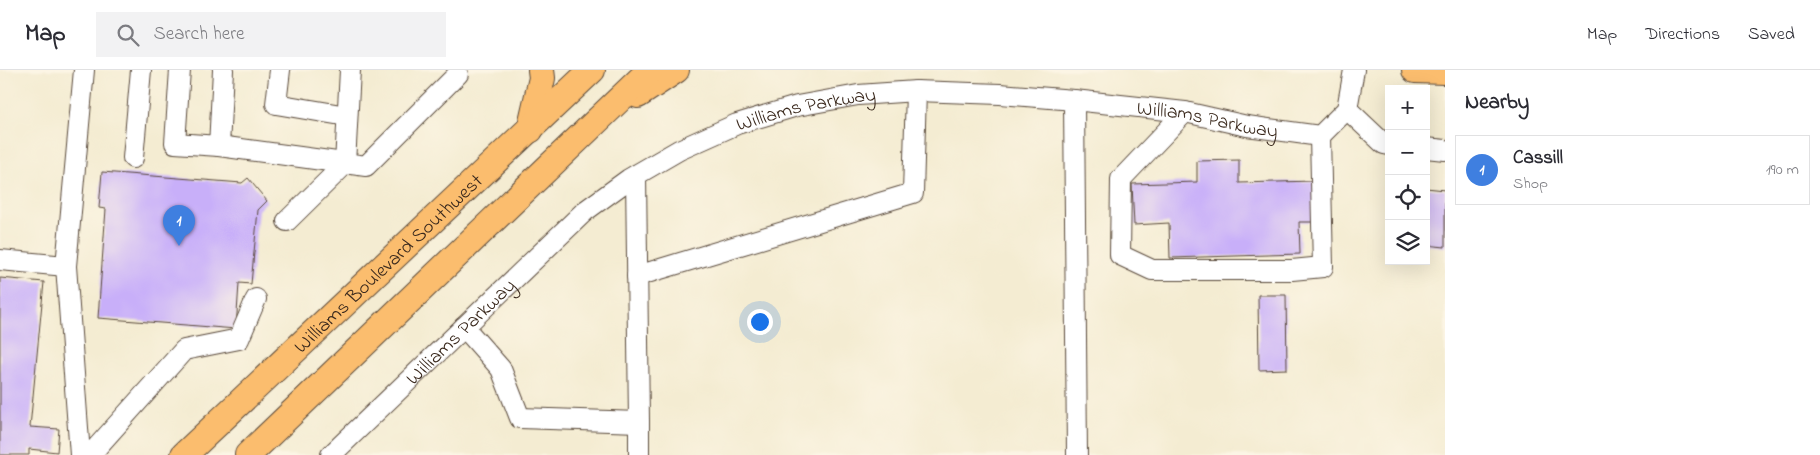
<!DOCTYPE html>
<html lang="en">
<head>
<meta charset="utf-8">
<style>
  body { margin:0; font-family:"Indie Flower",sans-serif; background:#f2f2f3; color:#2b2b33 }
  .controls { position:absolute; right:15px; top:15px; display:grid; overflow:hidden; border-radius:0px; box-shadow:0 5px 20px #0002 }
  .controls button { width:45px; height:45px; display:grid; place-items:center; padding:0; border:0; border-bottom:1px solid #e1e1e2; background:#fff; color:#2b2b33; font:25px sans-serif }
  .you { position:absolute; left:759px; top:251px; width:18px; height:18px; margin:-12px; border:4px solid #fff; border-radius:50%; background:#1a73e8; box-shadow:0 0 0 8px #1a73e833 }
  .badge { display:grid; place-items:center; width:32px; height:32px; border-radius:50%; background:#2563eb; color:#fff; font-size:16px; font-weight:700 }
  .pin { position:absolute; translate:-50% -41px; filter:drop-shadow(0 1px 2px #0008) }
  .pin::after { content:''; position:absolute; top:26px; width:18px; height:15px; background:inherit; clip-path:polygon(0 0,100% 0,50% 100%) }
  .list { margin:0; padding:0; list-style:none }
  h2 { display:flex; justify-content:space-between; align-items:center; height:65px; margin:0; padding:0 20px; font-size:21px }
  h2 small { font-size:16px; font-weight:400; color:#7c7c81 }
  .list li { display:grid; grid-template-columns:32px 1fr auto; gap:15px; align-items:center; box-sizing:border-box; height:70px; margin:0 10px 10px; padding:0 10px; border:1px solid #e1e1e2; border-radius:0px }
  .list b { display:block; font-size:19px; white-space:nowrap }
  .list p { margin:0; font-size:16px; white-space:nowrap; color:#7c7c81 }
  .list em { font-size:16px; font-style:normal; color:#7c7c81 }
  .icon { flex:none; width:28px; height:28px; fill:none; stroke:currentColor; stroke-width:2; stroke-linecap:round; stroke-linejoin:round }
  .map { position:relative; flex:none; width:1445px; height:385px; overflow:hidden }
  header { display:flex; align-items:center; gap:30px; box-sizing:border-box; height:70px; padding:0 25px; background:#fff; border-bottom:1px solid #e1e1e2 }
  header strong { font-size:24px }
  nav { display:flex; gap:28px; margin-inline-start:auto; font-size:18px }
  .search { width:350px; height:45px; background:#f2f2f3; display:flex; align-items:center; gap:12px; box-sizing:border-box; padding:0 18px; border-radius:0px; color:#7c7c81; font-size:19px }
  main { display:flex }
  aside { flex:1; background:#fff }
  .map>svg:first-child { display:block }
  .building { fill:#c8aff9 }
  .lines { fill:none; stroke-linecap:round; stroke-linejoin:round }
  .minor-casing { stroke:#574739; stroke-width:22 }
  .major-casing { stroke:#574739; stroke-width:28 }
  .minor { stroke:#fff; stroke-width:20 }
  .major { stroke:#fbbd6e; stroke-width:26 }
  .labels { text-anchor:middle; stroke-width:4; stroke-linejoin:round; paint-order:stroke }
  .street-label { font-size:20px; fill:#3b2a1e; stroke:#fcf5e5 }
</style>
</head>
<body>
<header>
<strong>Map</strong>
<div class="search"><svg class="icon" aria-label="search" viewBox="0 0 24 24"><circle cx="10" cy="10" r="6"/><path d="M15 15l6 6"/></svg>Search here</div>
<nav><a>Map</a><a>Directions</a><a>Saved</a></nav>
</header>
<main>
<div class="map">
<svg width="1445" height="385" viewBox="0 0 1445 385">
  <rect width="100%" height="100%" fill="#fcf5e5"/>
  <filter id="ink" filterUnits="userSpaceOnUse"><feTurbulence type="fractalNoise" baseFrequency=".02" numOctaves="2"/><feDisplacementMap in="SourceGraphic" scale="10" xChannelSelector="R" yChannelSelector="G"/><feConvolveMatrix kernelMatrix="1 2 1 2 8 2 1 2 1" color-interpolation-filters="sRGB"/></filter>
  <filter id="wash" filterUnits="userSpaceOnUse"><feTurbulence type="fractalNoise" baseFrequency=".0096" numOctaves="4" result="noise"/><feDisplacementMap in="SourceGraphic" scale="20" xChannelSelector="R" yChannelSelector="G"/><feGaussianBlur stdDeviation="1.12" result="paint"/><feColorMatrix in="noise" values="0 0 0 0 0 0 0 0 0 0 0 0 0 0 0 0 0 1.4 0 .05"/><feComposite in="paint" operator="in"/></filter>
  <g filter="url(#wash)">
    <rect width="100%" height="100%" fill="#f4ecd2"/>
    <g id="blocks">
      <path class="building" d="M 1239,90 L 1239,113 L 1314,111 L 1316,152 L 1299,152 L 1300,184 L 1170,188 L 1169,153 L 1134,155 L 1132,114 L 1197,112 L 1197,91 Z
        M 102,102 L 242,113 L 248,108 L 267,131 L 258,140 L 251,214 L 239,213 L 236,259 L 98,248 L 106,139 L 99,138 Z
        M 1426,118 L 1445,120 L 1445,177 L 1426,175 Z
        M 0,208 L 44,212 L 30,357 L 59,359 L 57,382 L 29,379 L 29,385 L 0,385 Z
        M 1258,225 L 1286,225 L 1287,299 L 1259,300 Z"/>
    </g>
  </g>
  <g filter="url(#ink)">
    <use href="#blocks" fill-opacity="0" stroke="#574739" stroke-width="1"/>
    <g class="lines">
      <defs>
        <g id="minor">
          <path d="M 180,0 L 175,73 L 219,76 L 223,0"/>
          <path d="M 280,0 L 276,34 L 347,46"/>
          <path d="M 1074,30 L 1077,385"/>
          <path d="M 1347,39 L 1384,74 L 1389,75"/>
          <path d="M 1185,42 L 1121,109 L 1120,185 L 1152,200 L 1292,200 L 1323,197 L 1320,66"/>
          <path d="M 219,76 L 366,96 L 458,4"/>
          <path d="M 1426,78 L 1445,80"/>
          <path d="M 133,88 L 141,0"/>
          <path d="M 287,151 L 345,94 L 350,0"/>
          <path d="M 0,190 L 66,196"/>
          <path d="M 637,206 L 913,123 L 916,21"/>
          <path d="M 464,257 L 501,299 L 520,348 L 639,352 L 636,105"/>
          <path d="M 80,385 L 66,196 L 84,0"/>
          <path d="M 90,385 L 184,280 L 239,269 L 256,229"/>
          <path id="s1" d="M 331,385 L 585,141 L 629,109 L 679,80 L 737,54 L 797,36 L 858,25 L 916,21 L 1000,24 L 1074,30 L 1185,42 L 1247,56 L 1320,66 L 1347,39 L 1354,0"/>
          <path d="M 639,385 L 639,352"/>
        </g>
        <g id="major">
          <path d="M 1415,0 L 1445,1"/>
          <path d="M 638,25 L 676,0"/>
          <path d="M 530,60 L 542,8 L 541,0"/>
          <path id="s2" d="M 184,385 L 592,0"/>
          <path d="M 248,385 L 650,0"/>
        </g>
      </defs>
      <use href="#minor" class="minor-casing"/>
      <use href="#major" class="major-casing"/>
      <use href="#minor" class="minor"/>
      <use href="#major" class="major"/>
    </g>
  </g>
  <g class="labels">
    <g class="street-label">
      <text dy="7" stroke="none"><textPath href="#s1" startOffset="599">Williams Parkway</textPath></text>
      <text dy="7" stroke="none"><textPath href="#s1" startOffset="1004">Williams Parkway</textPath></text>
      <text dy="7" stroke="none"><textPath href="#s2" startOffset="280">Williams Boulevard Southwest</textPath></text>
      <text dy="7" stroke="none"><textPath href="#s1" startOffset="179">Williams Parkway</textPath></text>
    </g>
  </g>
</svg>
<div class="controls">
<button>+</button>
<button>−</button>
<button><svg class="icon" aria-label="locate" viewBox="0 0 24 24"><circle cx="12" cy="12" r="6"/><path d="M12 2v4M12 18v4M2 12h4M18 12h4"/></svg></button>
<button><svg class="icon" aria-label="layers" viewBox="0 0 24 24"><path d="M12 4l9 5-9 5-9-5zM3 14l9 5 9-5"/></svg></button>
</div>
<div class="you"></div>
<div class="pin badge" style="left:179px;top:176px;background:#3f7fe0">1</div>
</div>
<aside>
<h2>Nearby<small></small></h2>
<ul class="list">
<li><span class="badge" style="background:#3f7fe0">1</span><div><b>Cassill</b><p>Shop</p></div><em>190 m</em></li>
</ul>
</aside>
</main>
</body>
</html>
